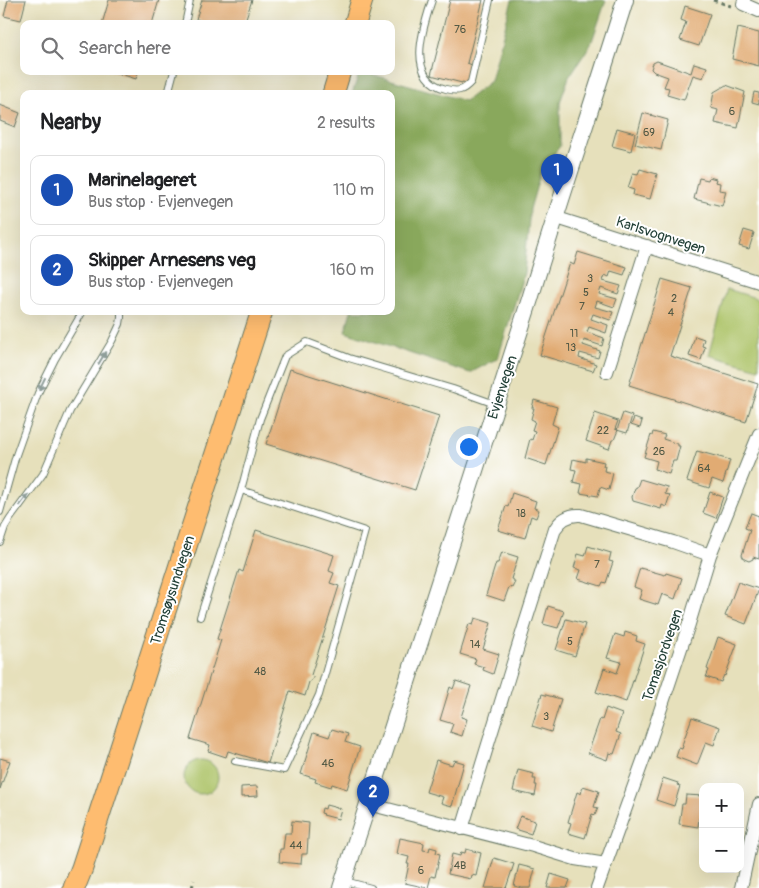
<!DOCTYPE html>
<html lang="en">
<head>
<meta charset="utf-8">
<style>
  body { margin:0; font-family:Pangolin,sans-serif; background:#f6f6f6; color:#202124 }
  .controls { position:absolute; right:15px; bottom:15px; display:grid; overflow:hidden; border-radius:10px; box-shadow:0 5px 20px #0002 }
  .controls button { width:45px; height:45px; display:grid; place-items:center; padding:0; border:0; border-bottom:1px solid #e0e0e0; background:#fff; color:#202124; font:25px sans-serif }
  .you { position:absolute; left:468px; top:446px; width:18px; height:18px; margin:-12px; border:4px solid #fff; border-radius:50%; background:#1a73e8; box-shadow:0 0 0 8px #1a73e833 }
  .badge { display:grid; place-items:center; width:32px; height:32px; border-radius:50%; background:#b5179e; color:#fff; font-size:16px; font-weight:700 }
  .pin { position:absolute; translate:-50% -41px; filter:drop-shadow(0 1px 2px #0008) }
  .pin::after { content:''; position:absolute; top:26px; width:18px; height:15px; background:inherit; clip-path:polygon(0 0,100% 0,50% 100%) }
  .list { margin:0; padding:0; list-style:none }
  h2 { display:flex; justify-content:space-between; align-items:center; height:65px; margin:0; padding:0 20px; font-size:21px }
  h2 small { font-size:16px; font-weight:400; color:#757577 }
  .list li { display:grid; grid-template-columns:32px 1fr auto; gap:15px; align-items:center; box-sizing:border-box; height:70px; margin:0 10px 10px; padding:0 10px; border:1px solid #e0e0e0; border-radius:10px }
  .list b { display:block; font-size:19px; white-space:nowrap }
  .list p { margin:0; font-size:16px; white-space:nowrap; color:#757577 }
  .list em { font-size:16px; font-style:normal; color:#757577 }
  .icon { flex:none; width:28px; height:28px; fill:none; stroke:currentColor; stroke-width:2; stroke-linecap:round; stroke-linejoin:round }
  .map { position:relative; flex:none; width:759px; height:888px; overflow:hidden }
  .search { position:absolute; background:#fff; box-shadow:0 5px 20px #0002; left:20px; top:20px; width:375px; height:55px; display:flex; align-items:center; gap:12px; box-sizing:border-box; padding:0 18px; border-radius:10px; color:#757577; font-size:19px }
  .panel { position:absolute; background:#fff; box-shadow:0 5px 20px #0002; left:20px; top:90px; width:375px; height:225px; border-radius:10px }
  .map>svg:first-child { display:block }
  .green { fill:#acc266; stroke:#66804d }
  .forest { fill:#89a85b; stroke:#547248 }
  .building { fill:#e1ab73 }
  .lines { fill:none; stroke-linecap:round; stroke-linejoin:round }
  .service-casing { stroke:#657663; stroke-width:8 }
  .minor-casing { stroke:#657663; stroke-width:14 }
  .tertiary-casing { stroke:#657663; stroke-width:18 }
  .trunk-casing { stroke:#657663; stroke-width:23 }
  .path { stroke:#657663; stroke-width:3; stroke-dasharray:4 4; stroke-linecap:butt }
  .service { stroke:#fff; stroke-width:6 }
  .minor { stroke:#fff; stroke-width:12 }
  .tertiary { stroke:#fff; stroke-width:16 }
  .trunk { stroke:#febc70; stroke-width:21 }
  .oneway { fill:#8f9e9a }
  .labels { text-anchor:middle; stroke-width:4; stroke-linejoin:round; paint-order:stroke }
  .number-label { font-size:11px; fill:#505844 }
  .street-label { font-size:14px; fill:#1f3d34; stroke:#fff }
</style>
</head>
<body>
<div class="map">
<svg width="759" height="888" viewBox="0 0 759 888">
  <rect width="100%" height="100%" fill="#fff"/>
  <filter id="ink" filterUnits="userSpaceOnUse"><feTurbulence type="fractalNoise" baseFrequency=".02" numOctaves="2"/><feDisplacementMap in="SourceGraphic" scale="10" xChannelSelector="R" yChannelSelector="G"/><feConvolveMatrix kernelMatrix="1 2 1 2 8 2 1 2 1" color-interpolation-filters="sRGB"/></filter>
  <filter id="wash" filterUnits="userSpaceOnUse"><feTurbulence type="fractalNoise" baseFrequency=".0096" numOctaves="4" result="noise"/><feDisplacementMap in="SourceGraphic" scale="20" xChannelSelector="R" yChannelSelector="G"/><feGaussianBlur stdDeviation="1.12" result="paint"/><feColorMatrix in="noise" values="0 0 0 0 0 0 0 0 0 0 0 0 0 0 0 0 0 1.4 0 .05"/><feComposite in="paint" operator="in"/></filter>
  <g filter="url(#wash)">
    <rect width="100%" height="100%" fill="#e6e0bb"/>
    <path class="green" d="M 727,289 L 759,299 L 759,369 L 709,355 Z
      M184 777a17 17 0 1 1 34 0a17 17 0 1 1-34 0Z"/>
    <path class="forest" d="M 512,0 L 606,0 L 591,44 L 569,77 L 560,102 L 560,146 L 541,171 L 530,209 L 524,273 L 498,358 L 470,373 L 345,332 L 351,311 L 391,311 L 391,94 L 352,94 L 360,71 L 465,101 L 491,81 Z"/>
    <g id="blocks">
      <path class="building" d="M 8,0 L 26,0 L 21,20 L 4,16 Z
        M 109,0 L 159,0 L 152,24 L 102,24 Z
        M 202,0 L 252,0 L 244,24 L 210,24 L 196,19 Z
        M 450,0 L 483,0 L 467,63 L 472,65 L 468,83 L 462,82 L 462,83 L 431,75 Z
        M 685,6 L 710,14 L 699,46 L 680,40 L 686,22 L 681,20 Z
        M 738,28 L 759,33 L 759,66 L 732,59 Z
        M 657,61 L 691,73 L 694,63 L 707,67 L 703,78 L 693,75 L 684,100 L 667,95 L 669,88 L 664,87 L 668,77 L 654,72 L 651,69 L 653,63 Z
        M 111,71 L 138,71 L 136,79 Z
        M 726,85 L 745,92 L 738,128 L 715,123 L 718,110 L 711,108 L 714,92 Z
        M 754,92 L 759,93 L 759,104 L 752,102 Z
        M 0,105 L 20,113 L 15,127 L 0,121 Z
        M 643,113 L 668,120 L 661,150 L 635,144 Z
        M 617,128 L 635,133 L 631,151 L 612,146 Z
        M 640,169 L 657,174 L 650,199 L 633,195 L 634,190 L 628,188 L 633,173 L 638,174 Z
        M 709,177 L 716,179 L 715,182 L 720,183 L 719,190 L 726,191 L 722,206 L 694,199 L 699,178 L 708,180 Z
        M 744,230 L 754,233 L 749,249 L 739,246 Z
        M 578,252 L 627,267 L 624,275 L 611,271 L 609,277 L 605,275 L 603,281 L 621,286 L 618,294 L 601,288 L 599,294 L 617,299 L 614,307 L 597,301 L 595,307 L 613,312 L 610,320 L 593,314 L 591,319 L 608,325 L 606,333 L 589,327 L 587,332 L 604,338 L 602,346 L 584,340 L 583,345 L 600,351 L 598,358 L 580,353 L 579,358 L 596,364 L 593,371 L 540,355 L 570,263 L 574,265 Z
        M 662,279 L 692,288 L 670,356 L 758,384 L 746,422 L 629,385 Z
        M 695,336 L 704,339 L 702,346 L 705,347 L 701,360 L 689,356 Z
        M 290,369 L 439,416 L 415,490 L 266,444 Z
        M 534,400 L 557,407 L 552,424 L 558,427 L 546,465 L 525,458 L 530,439 L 532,440 L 535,431 L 532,430 L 535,421 L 531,419 L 534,408 L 532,408 Z
        M 595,413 L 618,421 L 615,429 L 618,430 L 614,440 L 612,440 L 609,449 L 586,441 Z
        M 623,413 L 632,416 L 627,433 L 617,430 Z
        M 634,418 L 642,421 L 640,428 L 631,425 Z
        M 653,432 L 665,435 L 663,439 L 678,444 L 678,446 L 680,446 L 676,461 L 673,461 L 669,474 L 655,469 L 657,461 L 644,457 L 651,435 L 652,436 Z
        M 697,451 L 730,460 L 723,483 L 712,479 L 709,488 L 687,481 Z
        M 586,458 L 604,462 L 603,466 L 605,466 L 604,471 L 613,473 L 609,490 L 600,487 L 598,496 L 580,493 L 582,484 L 573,482 L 576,470 L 571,469 L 573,459 L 586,462 Z
        M 640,479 L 667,487 L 665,494 L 670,495 L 666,507 L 662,505 L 661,509 L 633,501 L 632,497 L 635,488 L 637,487 Z
        M 710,492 L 723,497 L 716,518 L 703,513 Z
        M 512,493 L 536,501 L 534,508 L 539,510 L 536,518 L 531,516 L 525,538 L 498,530 L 506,506 L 508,507 Z
        M 751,513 L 759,516 L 758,525 L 759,525 L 759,559 L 753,557 L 753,559 L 749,561 L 744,559 L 742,555 L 750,530 L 745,528 Z
        M 256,530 L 334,555 L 329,571 L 334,573 L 330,583 L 339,586 L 311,675 L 313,677 L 313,679 L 309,682 L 305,696 L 290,691 L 268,763 L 228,751 L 226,757 L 208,751 L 210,745 L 190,739 L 221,640 L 217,639 L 239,570 L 243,572 Z
        M 588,546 L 611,553 L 609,561 L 613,562 L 606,583 L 603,582 L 601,586 L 578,579 L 581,570 L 574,568 L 578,554 L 585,556 Z
        M 502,552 L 518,557 L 511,579 L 514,580 L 514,582 L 515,582 L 512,588 L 509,587 L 504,601 L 486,595 L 496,563 L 498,563 Z
        M 640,568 L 665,575 L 666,573 L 682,578 L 675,599 L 662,594 L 658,605 L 639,599 L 642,590 L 634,587 Z
        M 738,582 L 759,589 L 746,624 L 725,616 Z
        M 548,606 L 564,611 L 558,628 L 543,624 Z
        M 475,618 L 491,623 L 483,649 L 499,654 L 493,674 L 483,670 L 484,667 L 474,664 L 476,659 L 460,654 L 469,624 L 473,625 Z
        M 566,619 L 585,624 L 575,656 L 556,650 Z
        M 625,632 L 637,636 L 636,641 L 645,644 L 626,702 L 596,692 L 604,668 L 617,673 L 621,662 L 607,658 L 615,634 L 624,637 Z
        M 718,637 L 737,644 L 725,676 L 724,675 L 721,682 L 706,677 L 709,670 L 707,669 Z
        M 456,681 L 471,686 L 461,717 L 467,719 L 462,736 L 450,732 L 453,724 L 440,720 L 450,687 L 453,689 Z
        M 542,694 L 561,699 L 551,732 L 532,726 Z
        M 606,708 L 622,714 L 616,732 L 621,734 L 614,754 L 609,753 L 607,760 L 588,753 L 600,719 L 602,720 Z
        M 692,717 L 720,727 L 714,745 L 706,742 L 697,765 L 676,757 L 679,748 L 682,749 L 683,746 L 682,745 Z
        M 332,729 L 348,734 L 345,742 L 360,747 L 347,789 L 332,784 L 331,787 L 315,782 L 316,779 L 301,774 L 314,732 L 329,737 Z
        M 0,758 L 10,761 L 0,789 Z
        M 436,760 L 452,765 L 454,760 L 464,763 L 452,806 L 441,803 L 443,797 L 426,792 Z
        M 518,770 L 534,774 L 533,779 L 536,779 L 535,785 L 537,785 L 535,796 L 513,791 Z
        M 663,778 L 678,783 L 677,785 L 680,786 L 674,806 L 656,800 Z
        M 257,786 L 258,796 L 241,797 L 241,787 Z
        M 583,786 L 599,791 L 594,807 L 598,808 L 595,815 L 592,814 L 585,838 L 568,833 L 571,823 L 568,822 L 577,792 L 581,794 Z
        M 686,795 L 703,796 L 703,819 L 699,818 L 698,827 L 679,824 L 682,804 L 685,804 Z
        M 326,805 L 341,809 L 338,819 L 323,815 L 324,814 L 321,813 L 322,808 L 325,809 Z
        M 520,816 L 535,821 L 531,834 L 515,829 Z
        M 292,821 L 309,823 L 307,854 L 302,854 L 301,864 L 279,862 L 280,849 L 283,849 L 285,833 L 291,833 Z
        M 400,838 L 424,843 L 423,850 L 429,851 L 430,847 L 437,849 L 436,853 L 440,854 L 435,877 L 431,876 L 428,888 L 405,883 L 409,864 L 407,864 L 409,857 L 397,854 Z
        M 466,849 L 481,853 L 476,876 L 472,875 L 471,879 L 448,874 L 452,854 L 460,856 L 461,852 L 465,853 Z
        M 494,858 L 514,864 L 506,888 L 485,888 Z
        M 519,865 L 535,869 L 530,888 L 522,888 L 514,886 Z
        M 551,874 L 570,880 L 567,888 L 547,888 Z"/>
    </g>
  </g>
  <g filter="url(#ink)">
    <use href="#blocks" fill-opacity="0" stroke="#657663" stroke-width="1"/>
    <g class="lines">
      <defs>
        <path id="service" d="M 432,0 C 423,28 405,78 446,89 C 458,92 463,91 471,82 L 490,0
          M 185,24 L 190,0
          M 168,94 L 174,71
          M 0,512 L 16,455 L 38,393 L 55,359 L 83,311
          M 0,542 L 5,527 L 10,519 L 43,474 L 70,411 L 112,341 L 120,324 L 121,318 L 121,311
          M 200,617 L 241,490 L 260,419 L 285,356 L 307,342 L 349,358 L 453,389 L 495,404
          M 235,761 L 284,770 L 319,695 L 365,531 L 241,490
          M 345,881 L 371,888"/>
        <path id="minor" d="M 744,0 L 743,4 L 759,11
          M 554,217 L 759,282
          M 607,372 L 647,246
          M 368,804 L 533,846 L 575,859 L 606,864
          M 462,829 L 524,627 L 555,529 C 561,519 569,514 581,515 L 673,542 L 710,555
          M 597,888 L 649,744 L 689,624 L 710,555 L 759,434
          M 741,888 L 759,804"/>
        <path id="tertiary" d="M 341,888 L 530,299 C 560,199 594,100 625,0"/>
        <path id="trunk" d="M 355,24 L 362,0
          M 333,94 L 340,71
          M 74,888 L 82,868 L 262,311"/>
      </defs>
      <use href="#service" class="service-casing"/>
      <use href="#minor" class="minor-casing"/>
      <use href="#tertiary" class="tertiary-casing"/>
      <use href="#trunk" class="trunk-casing"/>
      <path class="path" d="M 713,0 L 731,6
        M 192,888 L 194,880"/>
      <use href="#service" class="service"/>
      <use href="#minor" class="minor"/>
      <use href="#tertiary" class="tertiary"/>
      <use href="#trunk" class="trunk"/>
    </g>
    <defs><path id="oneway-solid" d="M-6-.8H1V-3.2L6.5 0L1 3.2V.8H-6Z" transform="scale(1.25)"/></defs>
    <g class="oneway">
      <use href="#oneway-solid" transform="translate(102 358) rotate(-59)"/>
      <use href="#oneway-solid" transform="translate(42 384) rotate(116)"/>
      <use href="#oneway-solid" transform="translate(24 500) rotate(-53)"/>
    </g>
  </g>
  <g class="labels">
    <g class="number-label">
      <text x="460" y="33">76</text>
      <text x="732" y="115">6</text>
      <text x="649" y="136">69</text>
      <text x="590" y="282">3</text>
      <text x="586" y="296">5</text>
      <text x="674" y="302">2</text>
      <text x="582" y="310">7</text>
      <text x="671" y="316">4</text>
      <text x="574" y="337">11</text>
      <text x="571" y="351">13</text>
      <text x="603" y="434">22</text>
      <text x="659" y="455">26</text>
      <text x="704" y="472">64</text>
      <text x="521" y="517">18</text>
      <text x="597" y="568">7</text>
      <text x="570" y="645">5</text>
      <text x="475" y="648">14</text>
      <text x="260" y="675">48</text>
      <text x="546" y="720">3</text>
      <text x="328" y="767">46</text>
      <text x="296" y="849">44</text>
      <text x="460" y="869">4B</text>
      <text x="421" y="874">6</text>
    </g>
    <g class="street-label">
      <text transform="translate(661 235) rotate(18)" y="5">Karlsvognvegen</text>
      <text transform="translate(502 387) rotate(-72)" y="5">Evjenvegen</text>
      <text transform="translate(172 590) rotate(-72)" y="5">Tromsøysundvegen</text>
      <text transform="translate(662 655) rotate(-71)" y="5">Tomasjordvegen</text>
    </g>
  </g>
</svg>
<div class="controls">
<button>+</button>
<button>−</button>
</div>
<div class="you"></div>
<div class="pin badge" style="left:557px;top:195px;background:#1a4fb4">1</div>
<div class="pin badge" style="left:373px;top:817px;background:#1a4fb4">2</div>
<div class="search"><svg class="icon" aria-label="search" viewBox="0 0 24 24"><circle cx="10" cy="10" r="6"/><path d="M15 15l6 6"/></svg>Search here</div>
<section class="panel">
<h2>Nearby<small>2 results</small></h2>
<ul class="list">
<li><span class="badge" style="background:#1a4fb4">1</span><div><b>Marinelageret</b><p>Bus stop · Evjenvegen</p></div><em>110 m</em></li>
<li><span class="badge" style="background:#1a4fb4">2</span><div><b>Skipper Arnesens veg</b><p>Bus stop · Evjenvegen</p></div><em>160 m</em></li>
</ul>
</section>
</div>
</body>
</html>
